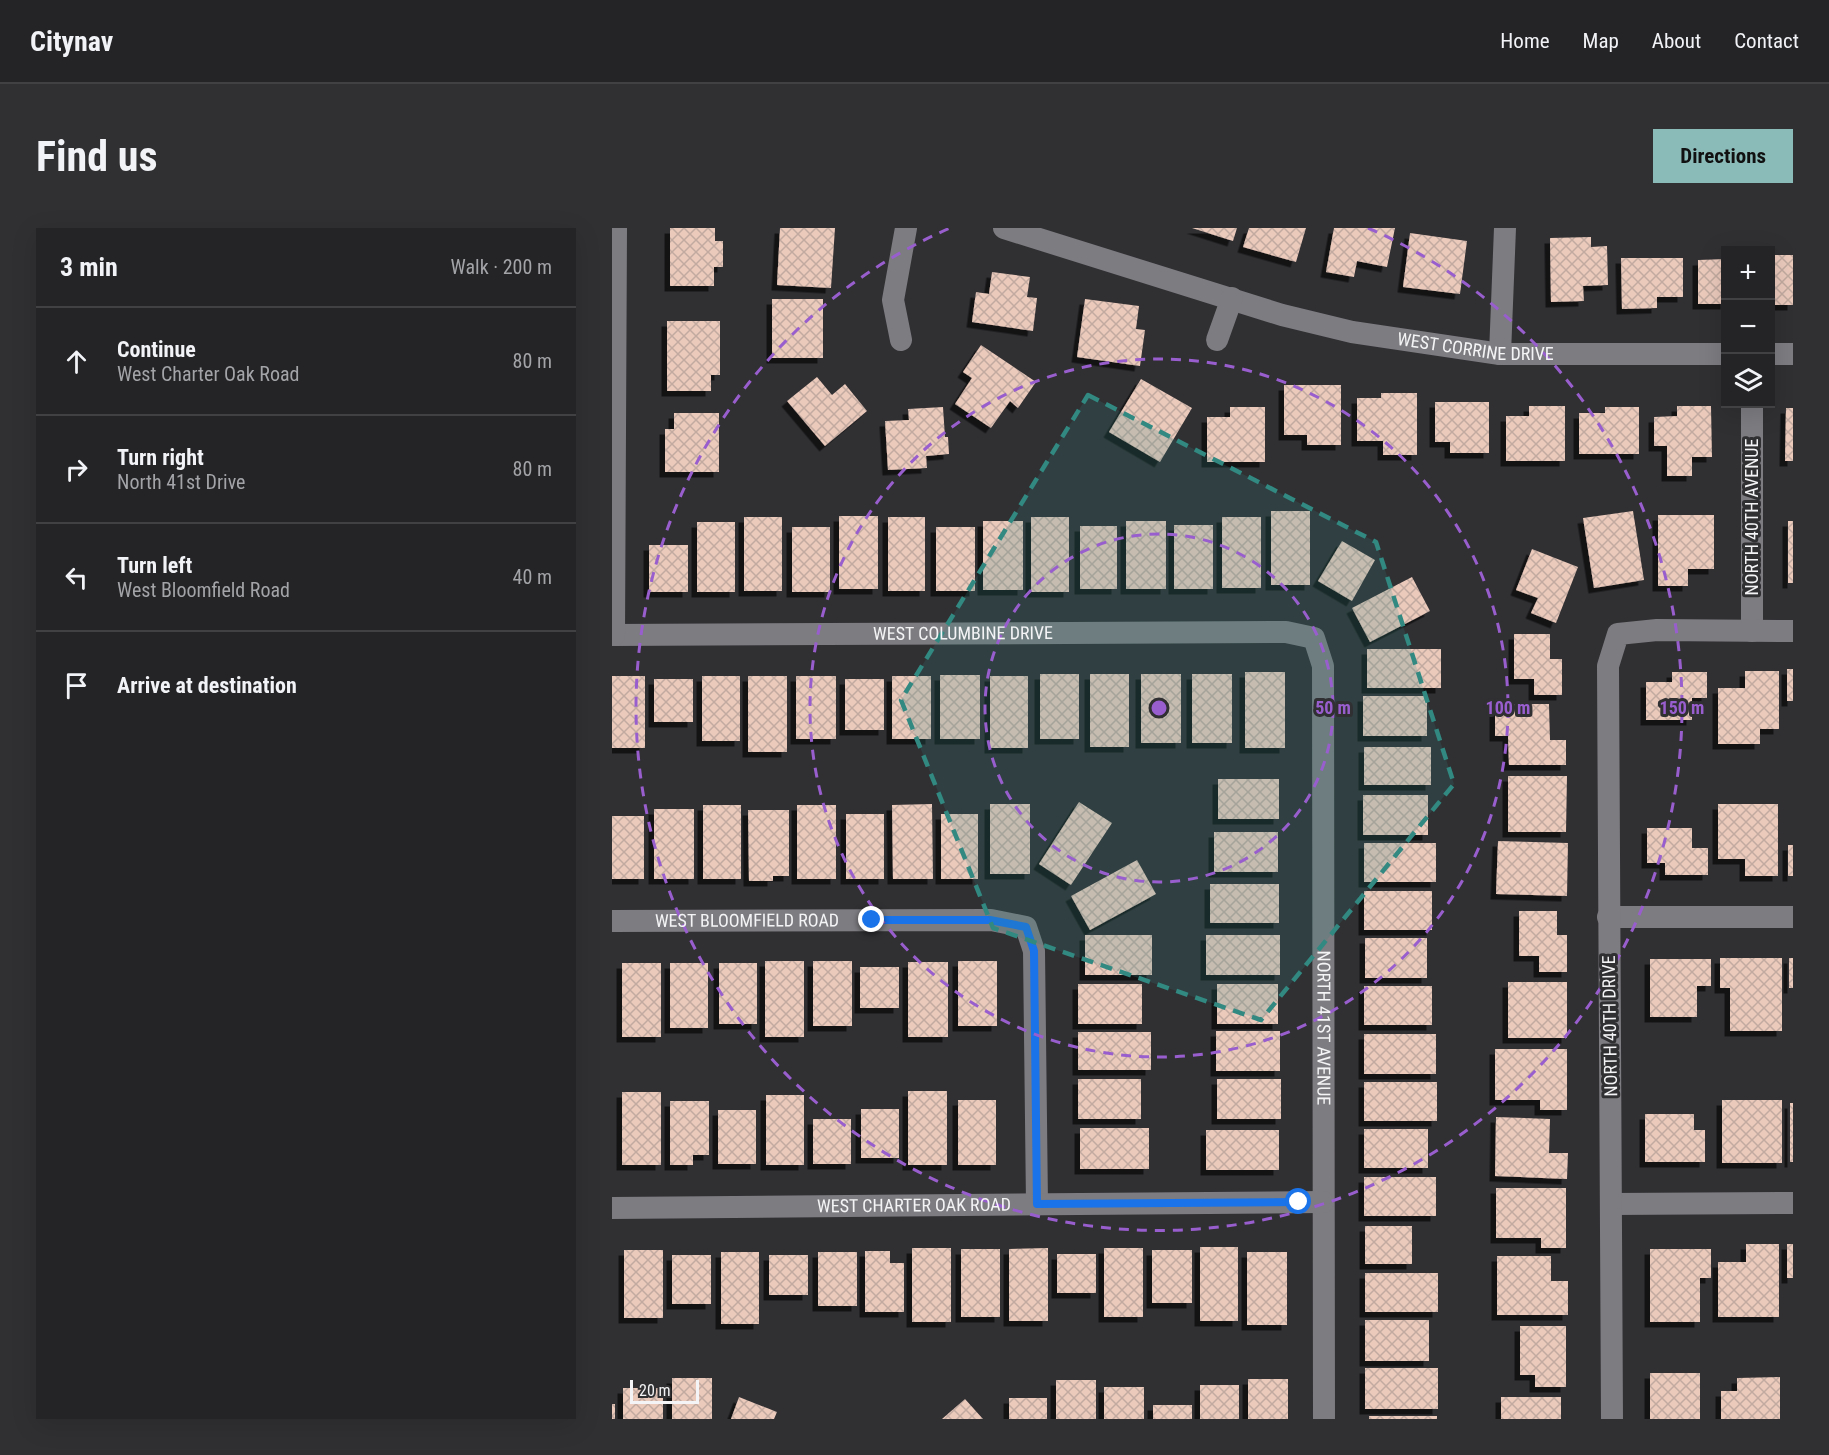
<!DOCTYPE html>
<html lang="en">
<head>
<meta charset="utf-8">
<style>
  body { margin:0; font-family:"Roboto Condensed",sans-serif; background:#302f32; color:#f1f3f6 }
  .controls { position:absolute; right:18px; top:18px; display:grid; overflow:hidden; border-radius:0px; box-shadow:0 6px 24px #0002 }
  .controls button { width:54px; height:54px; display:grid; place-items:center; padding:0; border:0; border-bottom:2px solid #414043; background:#242326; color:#f1f3f6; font:30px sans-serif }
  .scale { position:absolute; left:18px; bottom:15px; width:69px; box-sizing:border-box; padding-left:6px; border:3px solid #f4f4f6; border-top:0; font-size:16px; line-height:21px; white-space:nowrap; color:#f4f4f6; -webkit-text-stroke:4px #302f32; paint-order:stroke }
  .stop { position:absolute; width:18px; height:18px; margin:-14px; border:4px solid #1a73e8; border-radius:50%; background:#fff }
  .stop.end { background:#1a73e8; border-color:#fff; box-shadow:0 2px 6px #0008 }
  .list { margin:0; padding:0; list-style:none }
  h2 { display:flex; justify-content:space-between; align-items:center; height:78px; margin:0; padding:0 24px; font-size:26px }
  h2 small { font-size:20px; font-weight:400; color:#a3a4a7 }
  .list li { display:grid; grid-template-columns:39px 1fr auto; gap:18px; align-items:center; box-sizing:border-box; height:108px; padding:0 24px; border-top:2px solid #414043 }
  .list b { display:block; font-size:22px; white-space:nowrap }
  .list p { margin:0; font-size:20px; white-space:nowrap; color:#a3a4a7 }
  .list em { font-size:20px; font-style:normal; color:#a3a4a7 }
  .icon { flex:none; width:33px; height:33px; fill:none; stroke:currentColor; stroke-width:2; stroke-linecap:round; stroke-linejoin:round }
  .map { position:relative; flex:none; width:1181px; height:1191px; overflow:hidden; border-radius:0px }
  header { display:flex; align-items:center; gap:36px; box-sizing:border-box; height:84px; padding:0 30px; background:#242326; border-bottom:2px solid #414043 }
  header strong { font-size:28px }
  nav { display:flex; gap:33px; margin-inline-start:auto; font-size:21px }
  .intro { display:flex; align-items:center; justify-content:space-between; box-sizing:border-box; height:144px; padding:0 36px }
  h1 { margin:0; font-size:42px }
  .button { padding:15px 27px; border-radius:0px; background:#8bbbb9; color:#111; font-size:21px; font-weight:700 }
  main { display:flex; gap:36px; padding:0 36px }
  aside { flex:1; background:#242326; border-radius:0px; box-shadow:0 6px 24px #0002 }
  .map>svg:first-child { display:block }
  .building { fill:url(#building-cross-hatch); filter:url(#shadow) }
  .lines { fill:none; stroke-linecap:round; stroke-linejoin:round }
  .street { stroke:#7d7c80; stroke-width:22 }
  .route { stroke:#1a73e8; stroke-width:8 }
  .marked { fill:#318982; fill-opacity:0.2; stroke:#318982; stroke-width:4.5; stroke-dasharray:12 8; stroke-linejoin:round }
  .ring { fill:none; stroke:#995ecd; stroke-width:3; stroke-dasharray:10 8 }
  .labels { text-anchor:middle; stroke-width:6; stroke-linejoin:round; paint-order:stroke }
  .street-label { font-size:18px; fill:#f4f4f6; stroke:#302f32 }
  .centre { fill:#995ecd; stroke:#302f32; stroke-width:3 }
  .ring-label { font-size:18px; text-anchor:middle; font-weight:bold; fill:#995ecd; stroke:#302f32; stroke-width:6; stroke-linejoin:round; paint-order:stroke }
</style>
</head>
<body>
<header>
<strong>Citynav</strong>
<nav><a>Home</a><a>Map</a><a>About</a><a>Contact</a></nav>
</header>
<div class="intro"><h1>Find us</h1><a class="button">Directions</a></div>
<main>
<aside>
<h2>3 min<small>Walk · 200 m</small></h2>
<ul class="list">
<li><svg class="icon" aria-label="ahead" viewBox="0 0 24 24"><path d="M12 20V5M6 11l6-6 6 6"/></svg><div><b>Continue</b><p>West Charter Oak Road</p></div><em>80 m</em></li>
<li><svg class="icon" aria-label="right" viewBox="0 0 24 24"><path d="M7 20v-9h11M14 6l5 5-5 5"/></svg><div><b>Turn right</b><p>North 41st Drive</p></div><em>80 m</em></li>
<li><svg class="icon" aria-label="left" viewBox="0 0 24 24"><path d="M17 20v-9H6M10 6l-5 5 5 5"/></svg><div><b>Turn left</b><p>West Bloomfield Road</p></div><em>40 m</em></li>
<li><svg class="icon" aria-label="arrive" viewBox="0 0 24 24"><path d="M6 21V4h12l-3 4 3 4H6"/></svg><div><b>Arrive at destination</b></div></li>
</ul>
</aside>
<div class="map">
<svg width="1181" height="1191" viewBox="0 0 1181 1191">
  <defs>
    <pattern id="building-cross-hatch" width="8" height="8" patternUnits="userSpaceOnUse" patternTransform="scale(1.5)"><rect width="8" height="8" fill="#ebcabc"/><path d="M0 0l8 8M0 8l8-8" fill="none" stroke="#c2aaa0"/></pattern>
    <filter id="shadow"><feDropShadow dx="-5.5" dy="5.5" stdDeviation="0" flood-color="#0009"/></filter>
  </defs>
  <rect width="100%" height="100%" fill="#302f32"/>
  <path class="building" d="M 58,0 L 103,0 L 103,13 L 111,13 L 111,39 L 102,39 L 102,58 L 58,58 Z
    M 168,0 L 223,0 L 219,60 L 165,57 Z
    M 580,0 L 625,0 L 621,13 Z
    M 637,0 L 694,0 L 684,34 L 631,19 Z
    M 722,0 L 783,0 L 775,39 L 745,33 L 742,49 L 714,44 Z
    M 798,5 L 855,13 L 848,66 L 791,59 Z
    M 979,9 L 979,19 L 995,18 L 996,57 L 971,58 L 972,73 L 939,74 L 938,10 Z
    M 1158,27 L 1181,27 L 1181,77 L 1158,77 Z
    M 1009,30 L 1071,30 L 1071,69 L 1045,69 L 1045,80 L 1010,81 Z
    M 1114,31 L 1114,76 L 1086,76 L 1086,32 Z
    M 380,44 L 418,49 L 415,69 L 425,70 L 421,103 L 360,94 L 364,64 L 377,66 Z
    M 160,71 L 211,71 L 211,130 L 160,130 Z
    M 473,71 L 527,78 L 524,101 L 533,102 L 528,138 L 465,129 Z
    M 55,93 L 108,93 L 108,147 L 99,147 L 99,163 L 55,163 Z
    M 369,117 L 424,154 L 406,180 L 398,173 L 379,200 L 343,176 L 360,150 L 351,144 Z
    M 205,149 L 220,167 L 233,156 L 255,183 L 213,218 L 175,173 Z
    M 529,151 L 580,180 L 548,234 L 497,204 Z
    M 672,157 L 729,157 L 729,217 L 695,217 L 695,207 L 672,207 Z
    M 769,165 L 805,165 L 805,227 L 771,227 L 771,213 L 745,213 L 745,170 L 769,170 Z
    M 823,174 L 877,174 L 877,225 L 838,225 L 838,214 L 823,214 Z
    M 917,178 L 953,178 L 953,233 L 894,233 L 894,188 L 917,188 Z
    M 1065,178 L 1099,178 L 1100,229 L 1080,229 L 1080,248 L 1055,248 L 1055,218 L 1042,218 L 1042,189 L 1065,188 Z
    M 331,179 L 333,209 L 336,209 L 337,226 L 314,228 L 315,240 L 276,242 L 273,193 L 297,192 L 296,181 Z
    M 618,179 L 653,179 L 653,234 L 595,234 L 595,189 L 618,189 Z
    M 993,179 L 1027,179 L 1027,226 L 967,226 L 967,185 L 993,185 Z
    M 1174,180 L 1181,180 L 1181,233 L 1173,233 Z
    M 62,185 L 107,185 L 107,244 L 53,244 L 53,201 L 62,201 Z
    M 659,283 L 698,283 L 698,357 L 659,357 Z
    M 1021,283 L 1032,352 L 982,360 L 971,290 Z
    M 1046,287 L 1102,287 L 1102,341 L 1076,341 L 1076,358 L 1046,358 Z
    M 227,288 L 266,288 L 266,361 L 227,361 Z
    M 132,289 L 170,289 L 170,363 L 132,363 Z
    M 276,289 L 313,289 L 313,363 L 276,363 Z
    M 419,289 L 457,289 L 457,364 L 419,364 Z
    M 610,289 L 649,289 L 649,360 L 610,360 Z
    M 371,293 L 411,293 L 411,362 L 371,362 Z
    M 514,293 L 554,293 L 554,361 L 514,361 Z
    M 1176,293 L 1181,293 L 1181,355 L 1176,355 Z
    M 85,294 L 123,294 L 123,364 L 85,364 Z
    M 562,297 L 601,297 L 601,361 L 562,361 Z
    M 468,298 L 505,298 L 505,361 L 468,361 Z
    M 180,299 L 218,299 L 218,364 L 180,364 Z
    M 324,299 L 363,299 L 363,363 L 324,363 Z
    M 730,313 L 763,332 L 740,373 L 706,353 Z
    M 37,317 L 76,317 L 76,364 L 37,364 Z
    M 920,321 L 966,339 L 944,395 L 919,385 L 926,370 L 904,362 Z
    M 800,349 L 818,383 L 758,414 L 740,380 Z
    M 902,406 L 938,406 L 938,431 L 950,431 L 950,467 L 922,467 L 922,451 L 902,451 Z
    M 755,421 L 829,421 L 829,460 L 755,460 Z
    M 1175,441 L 1181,441 L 1181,473 L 1175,473 Z
    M 1133,443 L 1167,443 L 1167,501 L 1148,501 L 1148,516 L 1106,516 L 1106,460 L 1133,460 Z
    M 633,444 L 673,444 L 673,520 L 633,520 Z
    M 1060,444 L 1095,444 L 1095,470 L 1080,470 L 1080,492 L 1034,492 L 1034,454 L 1060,454 Z
    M 428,446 L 467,446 L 467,511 L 428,511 Z
    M 478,446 L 517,446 L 517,519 L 478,519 Z
    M 529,446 L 569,446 L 569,515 L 529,515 Z
    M 580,446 L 620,446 L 620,515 L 580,515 Z
    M 328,447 L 368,447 L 368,511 L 328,511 Z
    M 0,448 L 33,448 L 33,520 L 0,520 Z
    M 90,448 L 128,448 L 128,513 L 90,513 Z
    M 136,448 L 175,448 L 175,524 L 136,524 Z
    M 184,448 L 224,448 L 224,511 L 184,511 Z
    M 280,448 L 319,448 L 319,511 L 280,511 Z
    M 378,448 L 416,448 L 416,520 L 378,520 Z
    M 42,451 L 81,451 L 81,494 L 42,494 Z
    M 233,451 L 272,451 L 272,502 L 233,502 Z
    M 751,468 L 815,468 L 815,508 L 751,508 Z
    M 883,476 L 937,476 L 938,512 L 954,512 L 954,537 L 897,537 L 896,508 L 883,508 Z
    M 752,519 L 819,519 L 819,557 L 752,557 Z
    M 896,548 L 955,548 L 954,604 L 896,604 Z
    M 606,551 L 667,551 L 667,591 L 606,591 Z
    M 751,567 L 816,567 L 816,607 L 751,607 Z
    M 467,574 L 500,595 L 459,657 L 427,636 Z
    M 320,576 L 321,651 L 281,651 L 280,577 Z
    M 378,576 L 418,576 L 418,646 L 378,646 Z
    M 1106,576 L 1166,576 L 1166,648 L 1133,648 L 1133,631 L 1106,631 Z
    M 91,577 L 129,577 L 129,651 L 91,651 Z
    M 185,577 L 224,577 L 224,651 L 185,651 Z
    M 42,581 L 82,581 L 82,651 L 42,651 Z
    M 136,582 L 177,582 L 177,648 L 161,648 L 161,653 L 137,653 Z
    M 234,586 L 272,586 L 272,651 L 234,651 Z
    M 329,586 L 366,586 L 366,651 L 329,651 Z
    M 0,588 L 32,588 L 32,651 L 0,651 Z
    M 1035,600 L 1080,600 L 1080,620 L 1096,620 L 1096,647 L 1053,647 L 1053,635 L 1035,635 Z
    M 602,604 L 666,604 L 666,644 L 602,644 Z
    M 886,613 L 956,615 L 955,668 L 884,666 Z
    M 752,615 L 824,615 L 824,654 L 752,654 Z
    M 1176,617 L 1181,617 L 1181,648 L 1176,648 Z
    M 525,632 L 544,666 L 478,702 L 459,668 Z
    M 598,656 L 667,656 L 667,695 L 598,695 Z
    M 752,663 L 820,663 L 820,702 L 752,702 Z
    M 907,683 L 945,683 L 945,707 L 955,707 L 955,744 L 927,744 L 927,728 L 907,728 Z
    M 473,707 L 540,707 L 540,747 L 473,747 Z
    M 594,707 L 668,707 L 668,747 L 594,747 Z
    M 753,710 L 815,710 L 815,750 L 753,750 Z
    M 1108,730 L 1170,730 L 1170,803 L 1118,803 L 1118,760 L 1108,760 Z
    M 1177,730 L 1181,730 L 1181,760 L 1177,760 Z
    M 1038,731 L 1099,731 L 1099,758 L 1085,758 L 1085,789 L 1038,789 Z
    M 153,733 L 192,733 L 192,809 L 153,809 Z
    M 201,733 L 240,733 L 240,798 L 201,798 Z
    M 346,733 L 385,733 L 385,798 L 346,798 Z
    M 296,734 L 336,734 L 336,809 L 296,809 Z
    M 10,735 L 49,735 L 49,809 L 10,809 Z
    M 58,735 L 96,735 L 96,800 L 58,800 Z
    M 107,735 L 145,735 L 145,796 L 107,796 Z
    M 248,739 L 287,739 L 287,780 L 248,780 Z
    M 896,754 L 955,754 L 955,810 L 896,810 Z
    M 466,756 L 530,756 L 530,796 L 466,796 Z
    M 605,756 L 666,756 L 666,796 L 605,796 Z
    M 752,758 L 820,758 L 820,797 L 752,797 Z
    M 604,803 L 668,803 L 668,843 L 604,843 Z
    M 466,804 L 539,804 L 539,842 L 466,842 Z
    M 752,806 L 824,806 L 824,846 L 752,846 Z
    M 883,821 L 955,821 L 955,882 L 928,882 L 928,872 L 883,872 Z
    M 466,851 L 529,851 L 529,891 L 466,891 Z
    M 605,851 L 669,851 L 669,891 L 605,891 Z
    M 752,854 L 825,854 L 825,893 L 752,893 Z
    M 296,863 L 335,863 L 335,937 L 296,937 Z
    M 10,864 L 49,864 L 49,937 L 10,937 Z
    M 154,867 L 192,867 L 192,937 L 154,937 Z
    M 346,872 L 384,872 L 384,937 L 346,937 Z
    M 1110,872 L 1170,872 L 1170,935 L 1110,935 Z
    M 58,873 L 97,873 L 97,927 L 81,927 L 81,937 L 58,937 Z
    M 1178,875 L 1181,875 L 1181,934 L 1178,934 Z
    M 249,881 L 287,881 L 287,930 L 249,930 Z
    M 106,882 L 144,882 L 144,936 L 106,936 Z
    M 1033,886 L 1082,886 L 1082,902 L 1093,902 L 1093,934 L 1033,934 Z
    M 884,889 L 938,891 L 937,925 L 956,925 L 955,951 L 883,948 Z
    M 201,891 L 239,891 L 239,936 L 201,936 Z
    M 468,900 L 537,900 L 537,941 L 468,941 Z
    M 752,901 L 816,901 L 816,940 L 752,940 Z
    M 594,902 L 667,902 L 667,942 L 594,942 Z
    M 752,949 L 824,949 L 824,988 L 752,988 Z
    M 884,960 L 954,960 L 954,1020 L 929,1020 L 929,1010 L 884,1010 Z
    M 753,998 L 800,998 L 800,1036 L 753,1036 Z
    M 1134,1016 L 1167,1016 L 1167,1089 L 1106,1089 L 1106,1034 L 1134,1034 Z
    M 1175,1016 L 1181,1016 L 1181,1050 L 1175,1050 Z
    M 588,1019 L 626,1019 L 626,1093 L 588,1093 Z
    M 300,1020 L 339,1020 L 339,1094 L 300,1094 Z
    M 436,1020 L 436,1093 L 397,1093 L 397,1021 Z
    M 492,1020 L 531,1020 L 531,1089 L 492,1089 Z
    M 349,1021 L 388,1021 L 388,1089 L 349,1089 Z
    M 1038,1021 L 1099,1021 L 1099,1050 L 1088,1050 L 1088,1094 L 1038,1094 Z
    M 12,1022 L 51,1022 L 51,1090 L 12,1090 Z
    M 540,1022 L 580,1022 L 580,1075 L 540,1075 Z
    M 253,1023 L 278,1023 L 278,1035 L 292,1035 L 292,1084 L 253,1084 Z
    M 109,1024 L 147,1024 L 147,1096 L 109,1096 Z
    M 206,1024 L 245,1024 L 245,1078 L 206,1078 Z
    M 635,1024 L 675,1024 L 675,1097 L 635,1097 Z
    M 445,1026 L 484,1026 L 484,1065 L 445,1065 Z
    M 60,1027 L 99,1027 L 99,1076 L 60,1076 Z
    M 157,1027 L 196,1027 L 196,1067 L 157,1067 Z
    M 885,1028 L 939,1028 L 939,1053 L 956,1053 L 956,1087 L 885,1087 Z
    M 753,1045 L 826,1045 L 826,1084 L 753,1084 Z
    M 753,1092 L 817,1092 L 817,1133 L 753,1133 Z
    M 908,1098 L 954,1098 L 954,1159 L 923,1159 L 923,1147 L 908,1147 Z
    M 753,1140 L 826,1140 L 826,1181 L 753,1181 Z
    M 1038,1145 L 1088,1145 L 1088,1191 L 1038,1191 Z
    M 1168,1149 L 1168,1191 L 1109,1191 L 1109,1163 L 1125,1163 L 1125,1150 Z
    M 60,1150 L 100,1150 L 100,1191 L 60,1191 Z
    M 636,1151 L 676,1151 L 676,1191 L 636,1191 Z
    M 444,1152 L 484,1152 L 484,1191 L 444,1191 Z
    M 588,1157 L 627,1157 L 627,1191 L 588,1191 Z
    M 492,1159 L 532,1159 L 532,1191 L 492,1191 Z
    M 11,1160 L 51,1160 L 51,1191 L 11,1191 Z
    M 127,1169 L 165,1184 L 162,1191 L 119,1191 Z
    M 889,1169 L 949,1169 L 949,1191 L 889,1191 Z
    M 397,1170 L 435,1170 L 435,1191 L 397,1191 Z
    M 353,1171 L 371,1191 L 330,1191 Z
    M 0,1176 L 3,1176 L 3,1191 L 0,1191 Z
    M 541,1177 L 580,1177 L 580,1191 L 541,1191 Z
    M 757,1188 L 825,1188 L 825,1191 L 757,1191 Z"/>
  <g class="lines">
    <g class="street">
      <path id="s1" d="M 392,0 L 670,87 L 740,104 L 888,126 L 1114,126"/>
      <path d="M 289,112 L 281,72 L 294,0"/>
      <path d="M 605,112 L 620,70"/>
      <path d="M 888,126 L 893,0"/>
      <path d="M 1158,126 L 1181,126"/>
      <path d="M 1140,176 L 1140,403"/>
      <path id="s2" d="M 0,407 L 674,404 L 702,410 L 711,438 L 712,1191"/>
      <path d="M 2,407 L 4,0"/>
      <path d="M 996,689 L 1181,689"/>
      <path id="s3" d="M 0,693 L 379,692 L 414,699 L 422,723 L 425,976"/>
      <path d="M 1000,976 L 1181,975"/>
      <path id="s4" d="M 0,980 L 711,974"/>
      <path d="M 1000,1191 L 996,438 L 1006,406 L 1045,402 L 1181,403"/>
    </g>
  </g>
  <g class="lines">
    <path class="route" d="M 260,692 L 378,692 L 414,699 L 422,723 L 425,976 L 687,974"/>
  </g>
  <path class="marked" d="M 476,167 L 764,314 L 842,556 L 649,792 L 381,700 L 289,472 Z"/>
  <g class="ring">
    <circle cx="547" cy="480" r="174"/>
    <circle cx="547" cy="480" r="349"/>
    <path d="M756 0A523 523 0 1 1 338 0"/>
  </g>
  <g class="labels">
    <g class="street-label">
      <text dy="6" stroke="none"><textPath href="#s1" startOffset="488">WEST CORRINE DRIVE</textPath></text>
      <text transform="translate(1140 289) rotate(-90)" y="6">NORTH 40TH AVENUE</text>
      <text dy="6" stroke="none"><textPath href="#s2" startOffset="351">WEST COLUMBINE DRIVE</textPath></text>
      <text dy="6" stroke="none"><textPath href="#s3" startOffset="135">WEST BLOOMFIELD ROAD</textPath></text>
      <text transform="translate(998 798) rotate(-91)" y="6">NORTH 40TH DRIVE</text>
      <text dy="6" stroke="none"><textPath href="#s2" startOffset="1094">NORTH 41ST AVENUE</textPath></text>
      <text dy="6" stroke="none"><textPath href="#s4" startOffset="302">WEST CHARTER OAK ROAD</textPath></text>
    </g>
  </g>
  <circle cx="547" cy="480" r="9" class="centre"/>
  <g class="ring-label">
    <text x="721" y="486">50 m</text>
    <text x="896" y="486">100 m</text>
    <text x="1070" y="486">150 m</text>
  </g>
</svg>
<div class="controls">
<button>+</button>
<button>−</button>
<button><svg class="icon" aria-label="layers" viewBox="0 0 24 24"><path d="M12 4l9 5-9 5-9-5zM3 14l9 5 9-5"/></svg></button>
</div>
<div class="scale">20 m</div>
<div class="stop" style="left:687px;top:974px"></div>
<div class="stop end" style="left:260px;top:692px"></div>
</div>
</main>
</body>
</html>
